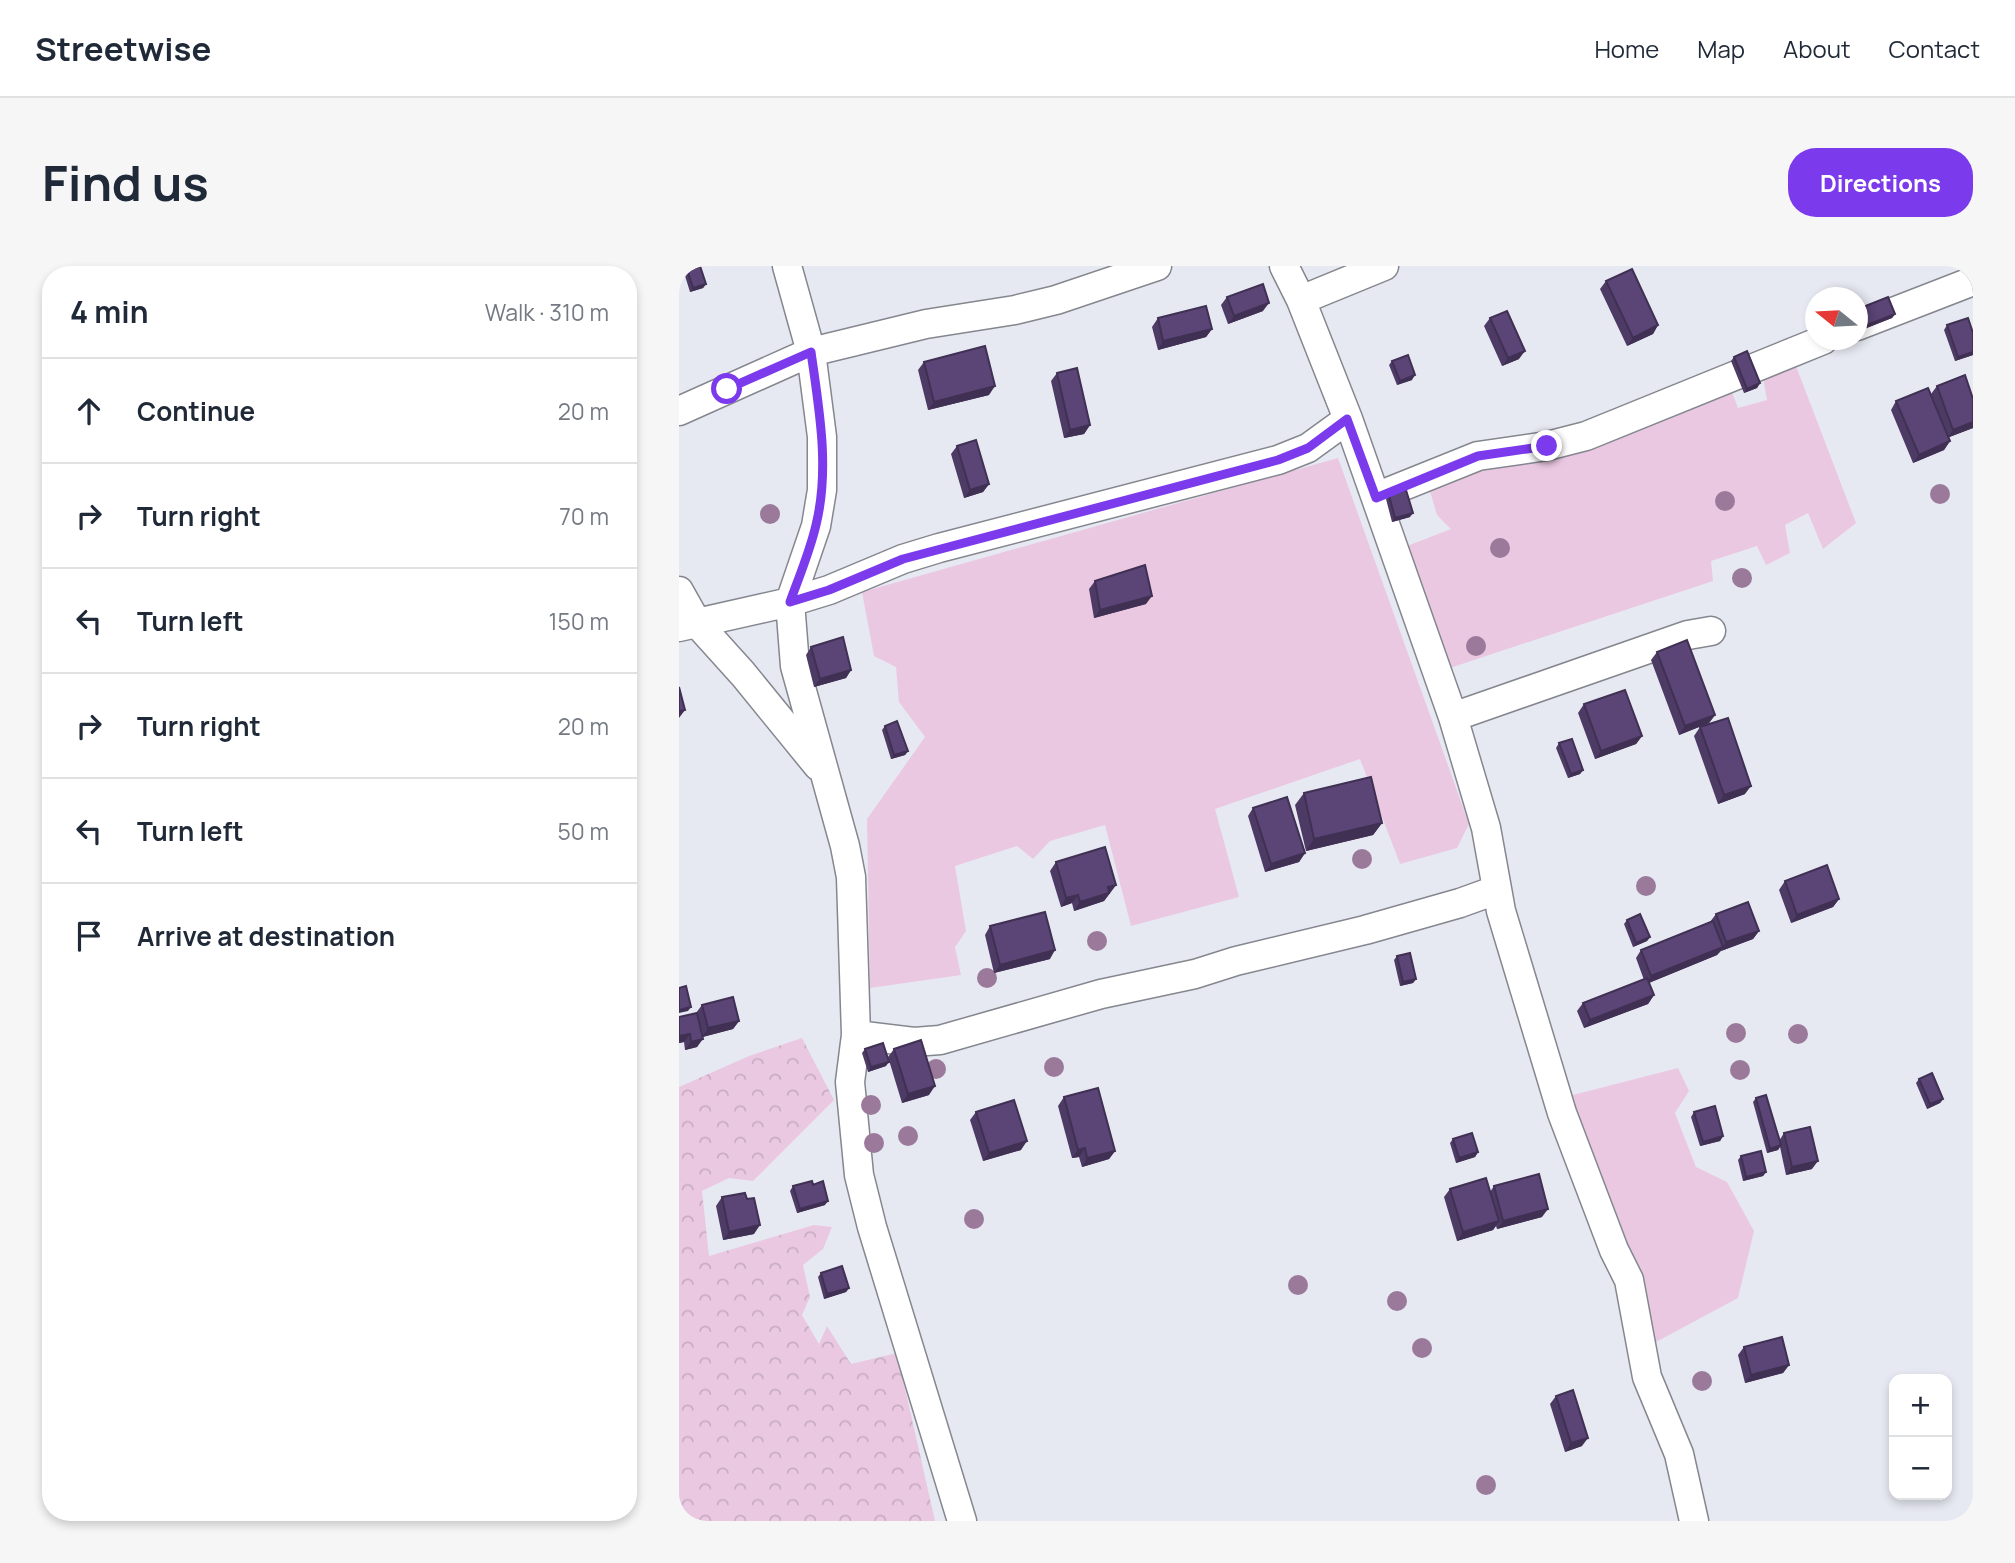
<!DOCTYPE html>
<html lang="en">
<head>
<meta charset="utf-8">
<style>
  body { margin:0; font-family:Manrope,sans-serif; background:#f6f6f7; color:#1f2937 }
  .controls { position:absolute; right:21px; bottom:21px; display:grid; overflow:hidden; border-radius:14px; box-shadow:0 4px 10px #0003 }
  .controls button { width:63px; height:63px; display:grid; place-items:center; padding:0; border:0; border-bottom:2px solid #e0e1e3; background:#fff; color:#1f2937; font:35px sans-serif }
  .compass { position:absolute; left:1126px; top:21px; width:63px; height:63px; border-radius:50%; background:#fff; box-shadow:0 4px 10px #0003; rotate:288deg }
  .stop { position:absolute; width:21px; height:21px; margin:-16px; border:5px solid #7c3aed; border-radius:50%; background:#fff }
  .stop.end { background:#7c3aed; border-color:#fff; box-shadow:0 2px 7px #0008 }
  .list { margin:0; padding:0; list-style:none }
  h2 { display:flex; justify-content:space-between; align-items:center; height:91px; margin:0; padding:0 28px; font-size:30px }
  h2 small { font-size:23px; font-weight:400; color:#747a83 }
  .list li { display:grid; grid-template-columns:46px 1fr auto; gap:21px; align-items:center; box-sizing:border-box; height:105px; padding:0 28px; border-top:2px solid #e0e1e3 }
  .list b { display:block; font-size:26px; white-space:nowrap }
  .list em { font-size:23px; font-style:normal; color:#747a83 }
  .icon { flex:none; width:38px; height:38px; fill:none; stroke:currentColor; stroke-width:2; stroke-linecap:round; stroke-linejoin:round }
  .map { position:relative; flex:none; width:1294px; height:1255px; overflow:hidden; border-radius:28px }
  header { display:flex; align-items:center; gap:42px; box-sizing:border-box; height:98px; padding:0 35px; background:#fff; border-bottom:2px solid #e0e1e3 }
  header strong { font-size:33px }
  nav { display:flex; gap:38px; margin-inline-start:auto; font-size:24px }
  .intro { display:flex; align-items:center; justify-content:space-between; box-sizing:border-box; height:168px; padding:0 42px }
  h1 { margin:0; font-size:49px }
  .button { padding:18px 32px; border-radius:28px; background:#7c3aed; color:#fff; font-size:24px; font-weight:700 }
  main { display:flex; gap:42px; padding:0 42px }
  aside { flex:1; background:#fff; border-radius:28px; box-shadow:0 4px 10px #0003 }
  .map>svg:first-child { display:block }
  .green { fill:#eac8e2 }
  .forest { fill:url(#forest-crowns) }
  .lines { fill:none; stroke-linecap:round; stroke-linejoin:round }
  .minor-casing { stroke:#85878f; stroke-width:31 }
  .minor { stroke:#fff; stroke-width:28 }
  .tree { fill:#9a799a }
  .wall { fill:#4e3b65 }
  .shaded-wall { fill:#403053 }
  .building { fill:#5b4576; stroke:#403053; stroke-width:2 }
  .route { stroke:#7c3aed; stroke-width:9 }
</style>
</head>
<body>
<header>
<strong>Streetwise</strong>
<nav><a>Home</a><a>Map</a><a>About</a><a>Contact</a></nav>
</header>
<div class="intro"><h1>Find us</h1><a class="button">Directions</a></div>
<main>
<aside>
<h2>4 min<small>Walk · 310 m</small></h2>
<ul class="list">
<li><svg class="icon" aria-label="ahead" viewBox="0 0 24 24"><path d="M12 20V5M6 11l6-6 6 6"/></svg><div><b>Continue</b></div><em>20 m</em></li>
<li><svg class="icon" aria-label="right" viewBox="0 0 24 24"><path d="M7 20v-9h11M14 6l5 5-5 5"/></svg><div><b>Turn right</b></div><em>70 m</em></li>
<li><svg class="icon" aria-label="left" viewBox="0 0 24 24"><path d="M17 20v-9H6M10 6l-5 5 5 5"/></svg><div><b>Turn left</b></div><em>150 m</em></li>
<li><svg class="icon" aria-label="right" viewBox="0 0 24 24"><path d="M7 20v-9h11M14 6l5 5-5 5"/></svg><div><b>Turn right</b></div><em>20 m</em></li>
<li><svg class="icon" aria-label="left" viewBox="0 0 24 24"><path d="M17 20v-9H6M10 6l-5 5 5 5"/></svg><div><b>Turn left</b></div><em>50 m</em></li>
<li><svg class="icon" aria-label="arrive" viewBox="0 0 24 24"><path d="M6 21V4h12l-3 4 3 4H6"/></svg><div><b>Arrive at destination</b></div></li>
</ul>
</aside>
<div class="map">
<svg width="1294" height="1255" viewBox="0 0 1294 1255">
  <defs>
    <pattern id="forest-crowns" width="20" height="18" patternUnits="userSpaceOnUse" patternTransform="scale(1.75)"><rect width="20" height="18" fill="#eac8e2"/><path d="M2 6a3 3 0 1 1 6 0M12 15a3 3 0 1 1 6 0" fill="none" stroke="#c8acc2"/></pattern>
  </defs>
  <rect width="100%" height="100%" fill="#e7e9f2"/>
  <path class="green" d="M 1117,100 L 1177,257 L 1144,283 L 1129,247 L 1106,259 L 1111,287 L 1087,299 L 1078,280 L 1032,295 L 1034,315 L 771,402 L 728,280 L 772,263 L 758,249 L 748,215 L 1051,121 L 1059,142 L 1088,134 L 1084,111 Z
    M 659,192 L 790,558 L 778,582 L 721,598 L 681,493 L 536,543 L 560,631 L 452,660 L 426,559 L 371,575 L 354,593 L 338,580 L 276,600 L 287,665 L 276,681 L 282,709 L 191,722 L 188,553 L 246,471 L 220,436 L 217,401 L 195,390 L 183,326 Z
    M 999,802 L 1010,825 L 996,847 L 1017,901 L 1048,916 L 1075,965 L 1059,1032 L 977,1076 L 890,830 Z"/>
  <path class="forest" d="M 123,772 L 155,834 L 74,915 L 50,912 L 23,925 L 30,990 L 135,959 L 153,961 L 144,983 L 124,999 L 131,1031 L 123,1049 L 140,1078 L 148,1060 L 172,1098 L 218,1087 L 256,1255 L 0,1255 L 0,821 L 70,790 Z"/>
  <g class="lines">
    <defs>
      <path id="minor" d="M 108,0 L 132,86 L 143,171 L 143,224 L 137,260 L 111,336 L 116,400 L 166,580 L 172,611 L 177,769 L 171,816 L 180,909 L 193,961 L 283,1255
        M 605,0 L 622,34 L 669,153 L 774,451 L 807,562 L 822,645 L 883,847 L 935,984 L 950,1014 L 968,1111 L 1000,1188 L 1015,1255
        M 622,34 L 705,0
        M 1178,60 L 1294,15
        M 0,145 L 132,86 L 247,58 L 336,44 L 377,34 L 478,0
        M 697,231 L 799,190 L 868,180 L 907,170 L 1144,74
        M 0,325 L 18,357 L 64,408 L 139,500
        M 0,361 L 111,336 L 150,324 L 224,293 L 260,282 L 599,194 L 629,182 L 669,153
        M 774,451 L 1009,369 L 1032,365
        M 177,769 L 235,776 L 261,774 L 422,728 L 516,708 L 557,695 L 686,664 L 781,637 L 817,624"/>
    </defs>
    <use href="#minor" class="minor-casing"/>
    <use href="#minor" class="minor"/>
  </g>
  <g class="tree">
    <circle cx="1261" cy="228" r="10"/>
    <circle cx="1046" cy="235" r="10"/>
    <circle cx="91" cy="248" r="10"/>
    <circle cx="821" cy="282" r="10"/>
    <circle cx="1063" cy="312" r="10"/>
    <circle cx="797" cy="380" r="10"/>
    <circle cx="683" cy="593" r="10"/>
    <circle cx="967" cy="620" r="10"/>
    <circle cx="418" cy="675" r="10"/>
    <circle cx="308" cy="712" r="10"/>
    <circle cx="1057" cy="767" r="10"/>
    <circle cx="1119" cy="768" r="10"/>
    <circle cx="375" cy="801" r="10"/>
    <circle cx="257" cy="803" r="10"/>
    <circle cx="1061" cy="804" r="10"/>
    <circle cx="192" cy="839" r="10"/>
    <circle cx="229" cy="870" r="10"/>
    <circle cx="195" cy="877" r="10"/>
    <circle cx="295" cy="953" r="10"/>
    <circle cx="619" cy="1019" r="10"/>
    <circle cx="718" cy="1035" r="10"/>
    <circle cx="743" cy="1082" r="10"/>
    <circle cx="1023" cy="1115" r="10"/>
    <circle cx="807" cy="1219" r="10"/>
  </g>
  <path class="wall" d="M 3,0 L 21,0 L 27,18 L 24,22 L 11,26 Z
    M 927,15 L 979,59 L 974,68 L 948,80 L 921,23 Z
    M 548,31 L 584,45 L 549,58 L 542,39 Z
    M 1179,43 L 1216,48 L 1213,52 L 1180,65 L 1179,61 Z
    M 479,52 L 533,63 L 527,71 L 479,84 L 473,61 Z
    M 811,52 L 840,93 L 823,100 L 805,60 Z
    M 1268,59 L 1294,89 L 1276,95 L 1265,64 Z
    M 1055,91 L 1081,117 L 1078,122 L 1065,127 L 1052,95 Z
    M 713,95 L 733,114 L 718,119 L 710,99 Z
    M 245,96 L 310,129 L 249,144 L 239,104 Z
    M 378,107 L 411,159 L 405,168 L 385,172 L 372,115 Z
    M 1258,120 L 1294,133 L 1294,162 L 1270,171 L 1271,175 L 1265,184 L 1234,197 L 1212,144 L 1217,135 L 1257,140 L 1252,128 Z
    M 278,180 L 310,218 L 304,226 L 285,232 L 272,188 Z
    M 710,229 L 731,251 L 713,256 L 707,233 Z
    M 416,315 L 467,338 L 415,352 L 410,323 Z
    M 132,381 L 172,404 L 167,412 L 135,421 L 127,389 Z
    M 978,386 L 1036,449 L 1030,457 L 1000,469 L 972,394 Z
    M 905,438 L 963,470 L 957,478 L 916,493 L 899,447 Z
    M 206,460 L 229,485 L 226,489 L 212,493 L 203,464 Z
    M 1021,461 L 1066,528 L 1039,538 L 1015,470 Z
    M 880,477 L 904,504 L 901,508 L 889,512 L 877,482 Z
    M 625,527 L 703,557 L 694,569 L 627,585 L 616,539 Z
    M 574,542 L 626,587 L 620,596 L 586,606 L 569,550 Z
    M 377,596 L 437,619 L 425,635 L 395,645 L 393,637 L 382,641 L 371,605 Z
    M 1106,615 L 1160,633 L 1154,641 L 1112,657 L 1100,624 Z
    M 1037,648 L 1080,665 L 1074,673 L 1042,685 L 1038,689 L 970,717 L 975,729 L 969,738 L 905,762 L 898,745 L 904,737 L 965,714 L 957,692 L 962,684 L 1031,656 Z
    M 948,654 L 971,671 L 968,675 L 954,681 L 945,658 Z
    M 311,660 L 371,693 L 315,707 L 306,669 Z
    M 718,690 L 737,713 L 734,717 L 721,720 L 715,694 Z
    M 23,739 L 60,755 L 54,763 L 24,771 L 18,781 L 6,784 L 5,776 L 0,777 L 0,751 L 17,747 Z
    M 186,783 L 207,800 L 189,806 L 183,787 Z
    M 215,783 L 250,829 L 223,837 L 209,791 Z
    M 1240,813 L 1264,833 L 1261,837 L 1248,843 L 1237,817 Z
    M 385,831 L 436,885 L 430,893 L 403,901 L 400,891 L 393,892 L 379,840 Z
    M 1077,832 L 1100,875 L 1105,867 L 1133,903 L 1107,909 L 1101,881 L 1099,884 L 1088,887 L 1074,836 Z
    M 297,846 L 342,884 L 304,895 L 291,854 Z
    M 1015,846 L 1044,870 L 1041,875 L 1021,880 L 1012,851 Z
    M 774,873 L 799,886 L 796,891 L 777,897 L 771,877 Z
    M 1062,890 L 1087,906 L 1084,910 L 1064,915 L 1059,894 Z
    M 114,920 L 146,939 L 118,947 L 111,925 Z
    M 815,920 L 863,951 L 818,963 L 817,960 L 814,964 L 778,975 L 765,931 L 771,923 L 811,926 Z
    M 43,931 L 75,968 L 44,974 L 37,940 Z
    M 142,1007 L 170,1022 L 167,1026 L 145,1033 L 139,1011 Z
    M 1065,1081 L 1110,1099 L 1104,1107 L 1066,1117 L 1059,1089 Z
    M 877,1130 L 903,1180 L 886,1186 L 871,1138 Z"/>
  <path class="shaded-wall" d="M 27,18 L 24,22 L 11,26 L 14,22 Z
    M 590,37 L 584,45 L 549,58 L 555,50 Z
    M 1216,48 L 1213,52 L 1180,65 L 1183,61 Z
    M 979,59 L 974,68 L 948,80 L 954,72 Z
    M 533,63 L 527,71 L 479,84 L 484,75 Z
    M 846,85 L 840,93 L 823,100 L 829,92 Z
    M 1294,86 L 1294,89 L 1276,95 L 1279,91 Z
    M 736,109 L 733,114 L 718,119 L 721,115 Z
    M 1081,117 L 1078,122 L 1065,127 L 1068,123 Z
    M 316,120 L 310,129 L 249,144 L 255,136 Z
    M 1294,156 L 1294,162 L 1268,172 L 1274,164 Z
    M 411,159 L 405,168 L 385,172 L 391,164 Z
    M 1271,175 L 1265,184 L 1234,197 L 1240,189 Z
    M 310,218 L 304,226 L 285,232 L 291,224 Z
    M 734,247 L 731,251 L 713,256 L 716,252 Z
    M 473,330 L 467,338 L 415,352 L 421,344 Z
    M 172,404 L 167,412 L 135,421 L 141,413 Z
    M 6,444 L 0,452 L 0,445 Z
    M 1036,449 L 1030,457 L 1000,469 L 1006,460 Z
    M 963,470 L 957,478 L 916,493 L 922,485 Z
    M 229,485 L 226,489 L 212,493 L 215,489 Z
    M 904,504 L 901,508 L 889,512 L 892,508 Z
    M 1072,520 L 1066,528 L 1039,538 L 1045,529 Z
    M 703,557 L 694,569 L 627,585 L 635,573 Z
    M 626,587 L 620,596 L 586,606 L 592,598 Z
    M 437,619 L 425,635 L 395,645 L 401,636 L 429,621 Z
    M 399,629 L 393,637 L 382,641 L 387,632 Z
    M 1160,633 L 1154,641 L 1112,657 L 1118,649 Z
    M 1080,665 L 1074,673 L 1042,685 L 1047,676 Z
    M 971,671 L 968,675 L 954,681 L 957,677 Z
    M 1044,681 L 1038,689 L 967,718 L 972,710 Z
    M 376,684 L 371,693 L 315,707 L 321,699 Z
    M 737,713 L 734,717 L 721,720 L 724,716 Z
    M 975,729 L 969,738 L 905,762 L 911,754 Z
    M 12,741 L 9,745 L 0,747 L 0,744 Z
    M 60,755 L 54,763 L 23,771 L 29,762 Z
    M 11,768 L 5,776 L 0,777 L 0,770 Z
    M 24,773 L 18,781 L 6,784 L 12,776 Z
    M 210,796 L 207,800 L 189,806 L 192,801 Z
    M 256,820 L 250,829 L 223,837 L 229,828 Z
    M 1264,833 L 1261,837 L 1248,843 L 1251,838 Z
    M 1044,870 L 1041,875 L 1021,880 L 1024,876 Z
    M 348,875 L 342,884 L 304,895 L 310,887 Z
    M 1102,879 L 1099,884 L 1088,887 L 1091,883 Z
    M 406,882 L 400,891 L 393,892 L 399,884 Z
    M 436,885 L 430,893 L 403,901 L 408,892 Z
    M 799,886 L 796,891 L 777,897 L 780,892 Z
    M 1139,895 L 1133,903 L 1107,909 L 1113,901 Z
    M 1087,906 L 1084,910 L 1064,915 L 1067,911 Z
    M 149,935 L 146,939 L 118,947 L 121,943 Z
    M 869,943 L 863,951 L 818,963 L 824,955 Z
    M 820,955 L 814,964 L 778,975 L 784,966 Z
    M 81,959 L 75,968 L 44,974 L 50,966 Z
    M 170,1022 L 167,1026 L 145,1033 L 148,1028 Z
    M 1110,1099 L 1104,1107 L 1066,1117 L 1072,1109 Z
    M 909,1172 L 903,1180 L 886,1186 L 892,1177 Z"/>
  <path class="building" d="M 7,0 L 21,0 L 27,18 L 14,22 Z
    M 953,3 L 979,59 L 954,72 L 927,15 Z
    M 584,18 L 590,37 L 555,50 L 548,31 Z
    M 1209,31 L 1216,48 L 1183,61 L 1179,50 L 1179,43 Z
    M 527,40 L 533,63 L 484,75 L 479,52 Z
    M 828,45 L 846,85 L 829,92 L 811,52 Z
    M 1289,52 L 1294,67 L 1294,86 L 1279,91 L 1268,59 Z
    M 306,80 L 316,120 L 255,136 L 245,96 Z
    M 1068,85 L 1081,117 L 1068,123 L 1055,91 Z
    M 729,89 L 736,109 L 721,115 L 713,95 Z
    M 398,102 L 411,159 L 391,164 L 378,107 Z
    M 1286,109 L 1294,133 L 1294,156 L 1274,164 L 1258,120 Z
    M 1249,122 L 1271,175 L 1240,189 L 1217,135 Z
    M 297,174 L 310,218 L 291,224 L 278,180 Z
    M 727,224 L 734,247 L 716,252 L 710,229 Z
    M 466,299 L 473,330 L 421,344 L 416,315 Z
    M 164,371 L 172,404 L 141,413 L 132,381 Z
    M 1008,374 L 1036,449 L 1006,460 L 978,386 Z
    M 0,421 L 6,444 L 0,445 Z
    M 946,424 L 963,470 L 922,485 L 905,438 Z
    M 1049,452 L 1072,520 L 1045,529 L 1021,461 Z
    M 218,455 L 229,485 L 215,489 L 206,460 Z
    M 893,473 L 904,504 L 892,508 L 880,477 Z
    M 692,511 L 703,557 L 635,573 L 625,527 Z
    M 608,531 L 626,587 L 592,598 L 574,542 Z
    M 426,581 L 437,619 L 429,621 L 430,627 L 401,636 L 399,629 L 387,632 L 377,596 Z
    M 1148,599 L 1160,633 L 1118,649 L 1106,615 Z
    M 1069,636 L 1080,665 L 1047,676 L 1037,648 Z
    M 366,646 L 376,684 L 321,699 L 311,660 Z
    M 961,648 L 971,671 L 957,677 L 948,654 Z
    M 1034,655 L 1044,681 L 972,710 L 962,684 Z
    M 731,687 L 737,713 L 724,716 L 718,690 Z
    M 968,712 L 975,729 L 911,754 L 904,737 Z
    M 7,720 L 12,741 L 0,744 L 0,722 Z
    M 54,731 L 60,755 L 29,762 L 23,739 Z
    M 18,747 L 24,773 L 12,776 L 11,768 L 0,770 L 0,751 Z
    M 242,774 L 256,820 L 229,828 L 215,783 Z
    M 204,777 L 210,796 L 192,801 L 186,783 Z
    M 1253,807 L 1264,833 L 1251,838 L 1240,813 Z
    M 419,822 L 436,885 L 408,892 L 406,882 L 399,884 L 385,831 Z
    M 1087,829 L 1102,879 L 1091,883 L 1077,832 Z
    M 335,834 L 348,875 L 310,887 L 297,846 Z
    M 1036,840 L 1044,870 L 1024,876 L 1015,846 Z
    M 1131,861 L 1139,895 L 1113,901 L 1105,867 Z
    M 793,867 L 799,886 L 780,892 L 774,873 Z
    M 1082,885 L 1087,906 L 1067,911 L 1062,890 Z
    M 860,908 L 869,943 L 824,955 L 815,920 Z
    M 807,912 L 820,955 L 784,966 L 771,923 Z
    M 133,915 L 134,919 L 144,915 L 149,935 L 121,943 L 114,920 Z
    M 66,927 L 68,933 L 75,932 L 81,959 L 50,966 L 43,931 Z
    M 163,1000 L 170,1022 L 148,1028 L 142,1007 Z
    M 1103,1071 L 1110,1099 L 1072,1109 L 1065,1081 Z
    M 894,1124 L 909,1172 L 892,1177 L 877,1130 Z"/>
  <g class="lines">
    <path class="route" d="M 48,123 L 132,86 C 140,143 151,202 137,259 C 131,285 120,311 111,336 L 150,324 L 224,293 L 599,194 L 629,182 L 668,153 L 697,232 L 799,190 L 868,180"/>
  </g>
</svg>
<div class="controls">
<button>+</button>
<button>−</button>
</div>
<svg class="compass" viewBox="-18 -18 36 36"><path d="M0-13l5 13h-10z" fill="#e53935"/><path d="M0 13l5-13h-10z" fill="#747a83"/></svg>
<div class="stop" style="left:48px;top:123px"></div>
<div class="stop end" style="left:868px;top:180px"></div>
</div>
</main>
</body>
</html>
